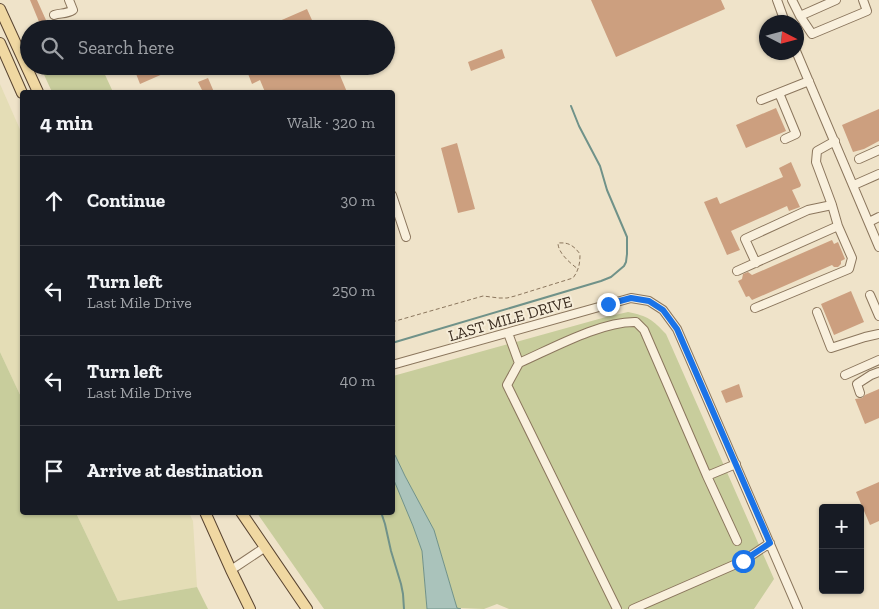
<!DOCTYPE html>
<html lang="en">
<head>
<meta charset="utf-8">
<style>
  body { margin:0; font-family:"Zilla Slab",serif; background:#20242c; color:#f1f3f6 }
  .controls { position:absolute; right:15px; bottom:15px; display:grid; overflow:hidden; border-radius:5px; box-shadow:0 1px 4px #0004 }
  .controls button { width:45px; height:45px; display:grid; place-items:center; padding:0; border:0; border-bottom:1px solid #363941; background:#171b24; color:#f1f3f6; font:25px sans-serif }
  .compass { position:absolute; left:759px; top:15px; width:45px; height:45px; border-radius:50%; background:#171b24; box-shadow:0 1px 4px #0004; rotate:96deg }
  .stop { position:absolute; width:15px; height:15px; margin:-11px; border:4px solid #1a73e8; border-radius:50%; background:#fff }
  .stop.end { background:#1a73e8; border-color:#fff; box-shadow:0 1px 5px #0008 }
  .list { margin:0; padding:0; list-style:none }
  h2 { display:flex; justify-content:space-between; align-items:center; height:65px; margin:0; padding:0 20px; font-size:21px }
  h2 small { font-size:16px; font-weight:400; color:#9ea1a6 }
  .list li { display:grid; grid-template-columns:32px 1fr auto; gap:15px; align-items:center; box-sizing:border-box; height:90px; padding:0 20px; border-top:1px solid #363941 }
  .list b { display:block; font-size:19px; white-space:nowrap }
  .list p { margin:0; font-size:16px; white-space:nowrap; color:#9ea1a6 }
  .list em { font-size:16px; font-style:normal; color:#9ea1a6 }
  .icon { flex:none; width:28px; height:28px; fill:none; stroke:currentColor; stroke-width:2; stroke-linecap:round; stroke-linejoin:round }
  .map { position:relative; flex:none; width:879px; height:609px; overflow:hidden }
  .search { position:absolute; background:#171b24; box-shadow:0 1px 4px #0004; left:20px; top:20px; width:375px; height:55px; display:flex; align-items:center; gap:12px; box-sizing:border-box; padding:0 18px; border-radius:28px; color:#9ea1a6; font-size:19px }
  .panel { position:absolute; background:#171b24; box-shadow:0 1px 4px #0004; left:20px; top:90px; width:375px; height:425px; border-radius:5px }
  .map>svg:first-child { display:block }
  .farmland { fill:#e4ddb6 }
  .green { fill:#c8cd9c }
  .water { fill:#aac3bb; stroke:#709289 }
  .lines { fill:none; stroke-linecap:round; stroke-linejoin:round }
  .stream { stroke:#709289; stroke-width:2 }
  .building { fill:#cc9f7f }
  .minor-casing { stroke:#8b765d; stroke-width:10 }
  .major-casing { stroke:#594431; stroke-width:12 }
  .path { stroke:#8b765d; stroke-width:1; stroke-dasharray:4 2.5; stroke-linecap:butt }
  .minor { stroke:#f9f0dd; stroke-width:8 }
  .major { stroke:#f0d8a2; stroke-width:10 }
  .route { stroke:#1a73e8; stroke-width:6 }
  .labels { text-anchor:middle; stroke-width:4; stroke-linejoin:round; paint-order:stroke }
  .street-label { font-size:16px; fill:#3c2e21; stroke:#f6edd9 }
</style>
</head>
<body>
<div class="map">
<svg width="879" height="609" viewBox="0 0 879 609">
  <rect width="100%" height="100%" fill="#efe3c9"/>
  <path class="farmland" d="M 0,84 L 22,134 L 22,399 L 0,352 Z
    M 76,513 L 189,513 L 193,521 L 197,587 L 118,601 Z"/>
  <path class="green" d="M 40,66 L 101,66 L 113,92 L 52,92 Z
    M 628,312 C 648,316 653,320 666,334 L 774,579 L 754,609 L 509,609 L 497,604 L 484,609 L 457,608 L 434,530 L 405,476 L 395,455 L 393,456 L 393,376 L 606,317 Z
    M 0,352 L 22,399 L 22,512 L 76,513 L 118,601 L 197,587 L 208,609 L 0,609 Z
    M 393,478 L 413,526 L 422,551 L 427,609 L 324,609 L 257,513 L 392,512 Z"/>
  <path class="water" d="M 395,455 L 405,476 L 434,530 L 457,608 L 461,609 L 427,609 L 422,551 L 413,526 L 393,478 L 393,456 Z"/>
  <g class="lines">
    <path class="stream" d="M 392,343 L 601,281 L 611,277 L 624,266 L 626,262 L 627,254 L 627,237 L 607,190 L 600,166 L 579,126 L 571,106
      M 381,512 L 385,524 L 391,551 L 401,584 L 403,594 L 404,609"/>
  </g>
  <path class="building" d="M 30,0 L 37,0 L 50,29 L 42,29 Z
    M 591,0 L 721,0 L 725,9 L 616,57 Z
    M 307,9 L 316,29 L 261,29 Z
    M 502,49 L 505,58 L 471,71 L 468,62 Z
    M 133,66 L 181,66 L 140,84 Z
    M 245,66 L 336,66 L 347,92 L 265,92 L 260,80 L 252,84 Z
    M 208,78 L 214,92 L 203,92 L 198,82 Z
    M 776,108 L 786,131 L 746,148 L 736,125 Z
    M 879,109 L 879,141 L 864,149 L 853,152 L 842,125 Z
    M 457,143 L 475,209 L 458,213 L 441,148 Z
    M 791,162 L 801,185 L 800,187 L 792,190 L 800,207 L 789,211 L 787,206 L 731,231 L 740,250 L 727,255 L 704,202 L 717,197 L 720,204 L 783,177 L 779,168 Z
    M 832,240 L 834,244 L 838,242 L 845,259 L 841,261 L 841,264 L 838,267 L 834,267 L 832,265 L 752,300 L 749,296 L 746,297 L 738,281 L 742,279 L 743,274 L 748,272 L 752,275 Z
    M 851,291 L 864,322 L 834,335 L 821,304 Z
    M 739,384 L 743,397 L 726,403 L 721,391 Z
    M 879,389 L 879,418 L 865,424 L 855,399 L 862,398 L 865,395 Z
    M 879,482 L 879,521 L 870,525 L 856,492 Z"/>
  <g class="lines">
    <defs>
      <path id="minor" d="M 777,0 L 785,22
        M 792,0 L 800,16 L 812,34 L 867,11 L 863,0
        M 54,15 C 60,13 67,14 73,10 L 69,0
        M 800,16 L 836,0
        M 19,51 L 29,47
        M 796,51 L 879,247
        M 779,93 L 796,134 L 785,139
        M 761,100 L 809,81
        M 859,159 L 879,150
        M 854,185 L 879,174
        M 392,195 L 406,237
        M 869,222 L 879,217
        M 756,263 L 745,239 L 808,210 L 832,205 L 816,162 L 817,151 L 835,141
        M 737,271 L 838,226 L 832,205
        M 870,295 L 879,316
        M 755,308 L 849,269 L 852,258 L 838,226
        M 817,312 L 831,348 L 865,337 L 879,334
        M 508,333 L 519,363 C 551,349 601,321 636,322 L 644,330 L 707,476 L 736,464
        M 519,363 L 507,385 L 617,609
        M 392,365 L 631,298 L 649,301 L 663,310 L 677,329 L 798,609
        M 845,375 L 879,360
        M 860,393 L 857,384 L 871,375 L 879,372
        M 707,476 L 737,541
        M 231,570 L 264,548
        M 633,609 L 743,561 L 770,543"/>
      <path id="major" d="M 0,9 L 38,92
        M 0,43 L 22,93
        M 205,512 L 231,570 L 250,609
        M 241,512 L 307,609"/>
    </defs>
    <use href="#minor" class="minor-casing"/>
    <use href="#major" class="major-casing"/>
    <path class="path" d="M 392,322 L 483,296 L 499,298 L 507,298 L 515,296 L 573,278 C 579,270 580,263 580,254 C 574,246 569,242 558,243 C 558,253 570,263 578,269"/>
    <use href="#minor" class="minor"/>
    <use href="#major" class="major"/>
  </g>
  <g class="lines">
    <path class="route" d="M 608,304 L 631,298 L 649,301 L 663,310 L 677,329 L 770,543 L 743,561"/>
  </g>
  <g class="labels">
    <g class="street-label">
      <text transform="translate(510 318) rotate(-16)" y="6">LAST MILE DRIVE</text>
    </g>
  </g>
</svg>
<div class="controls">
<button>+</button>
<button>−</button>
</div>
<svg class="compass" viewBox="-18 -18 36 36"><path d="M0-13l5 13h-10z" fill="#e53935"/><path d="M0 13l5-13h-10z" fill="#9ea1a6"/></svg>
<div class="stop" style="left:743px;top:561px"></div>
<div class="stop end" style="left:608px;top:304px"></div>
<div class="search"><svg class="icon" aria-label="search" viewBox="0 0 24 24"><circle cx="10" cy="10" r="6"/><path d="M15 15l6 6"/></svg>Search here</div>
<section class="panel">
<h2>4 min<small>Walk · 320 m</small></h2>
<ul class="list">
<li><svg class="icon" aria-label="ahead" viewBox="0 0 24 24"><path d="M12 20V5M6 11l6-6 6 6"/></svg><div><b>Continue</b></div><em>30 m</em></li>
<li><svg class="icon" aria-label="left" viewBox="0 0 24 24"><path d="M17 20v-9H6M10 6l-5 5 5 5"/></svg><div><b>Turn left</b><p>Last Mile Drive</p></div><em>250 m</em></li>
<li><svg class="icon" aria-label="left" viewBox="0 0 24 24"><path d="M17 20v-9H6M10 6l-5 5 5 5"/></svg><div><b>Turn left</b><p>Last Mile Drive</p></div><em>40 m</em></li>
<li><svg class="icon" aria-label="arrive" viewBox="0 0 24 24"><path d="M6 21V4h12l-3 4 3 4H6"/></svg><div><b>Arrive at destination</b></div></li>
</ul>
</section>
</div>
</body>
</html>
